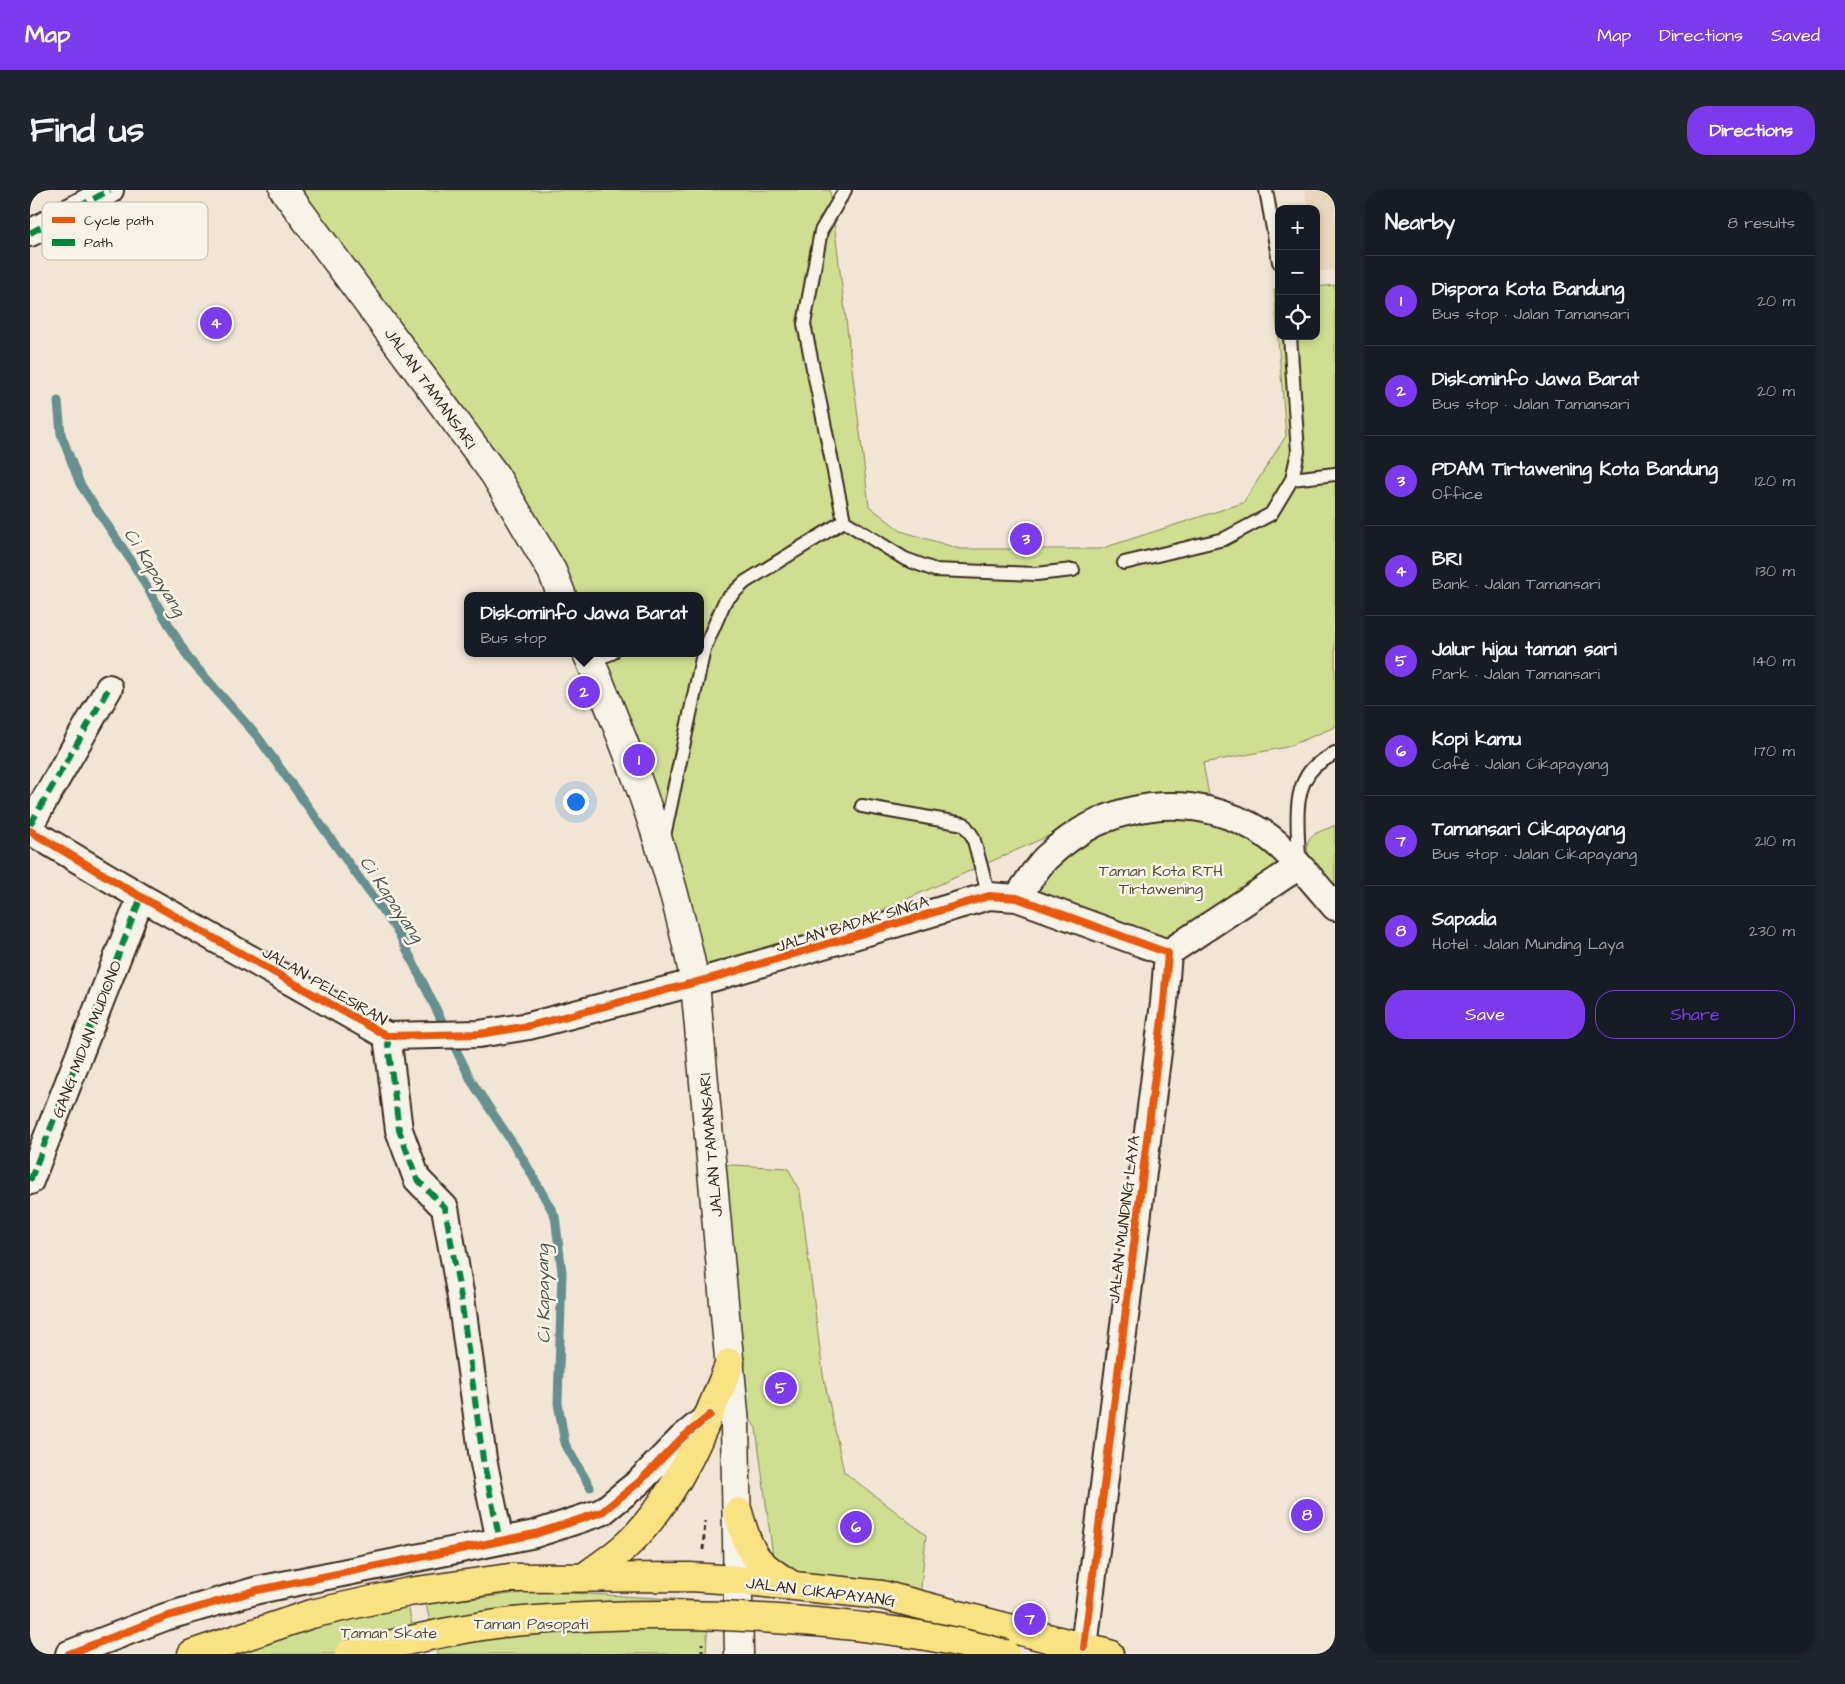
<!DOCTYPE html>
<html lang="en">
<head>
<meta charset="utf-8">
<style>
  body { margin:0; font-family:"Architects Daughter",sans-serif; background:#20242c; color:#f1f3f6 }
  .controls { position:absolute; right:15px; top:15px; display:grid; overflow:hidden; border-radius:10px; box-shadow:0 2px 8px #0003 }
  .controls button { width:45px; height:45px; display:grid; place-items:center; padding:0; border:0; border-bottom:1px solid #363941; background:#171b24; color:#f1f3f6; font:25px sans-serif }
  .you { position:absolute; left:545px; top:611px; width:18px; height:18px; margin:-12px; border:4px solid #fff; border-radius:50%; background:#1a73e8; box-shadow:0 0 0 8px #1a73e833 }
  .badge { display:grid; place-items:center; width:32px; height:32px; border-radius:50%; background:#7c3aed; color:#fff; font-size:16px; font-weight:700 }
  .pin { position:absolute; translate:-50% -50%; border:2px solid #fff; box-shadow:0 1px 5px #0006 }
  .popup { position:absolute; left:434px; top:402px; width:240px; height:65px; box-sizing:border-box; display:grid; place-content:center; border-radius:10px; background:#171b24; filter:drop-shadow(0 1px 4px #0005); font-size:16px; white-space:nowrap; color:#9ea1a6 }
  .popup b { font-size:19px; color:#f1f3f6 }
  .popup::after { content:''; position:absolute; left:50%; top:100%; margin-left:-10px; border:10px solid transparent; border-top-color:#171b24 }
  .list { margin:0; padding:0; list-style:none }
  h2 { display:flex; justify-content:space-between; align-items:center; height:65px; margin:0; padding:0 20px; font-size:21px }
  h2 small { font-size:16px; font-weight:400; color:#9ea1a6 }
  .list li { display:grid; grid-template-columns:32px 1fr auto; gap:15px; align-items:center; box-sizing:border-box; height:90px; padding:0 20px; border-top:1px solid #363941 }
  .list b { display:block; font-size:19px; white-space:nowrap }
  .list p { margin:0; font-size:16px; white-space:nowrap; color:#9ea1a6 }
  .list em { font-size:16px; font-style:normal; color:#9ea1a6 }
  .actions { display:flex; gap:10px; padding:15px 20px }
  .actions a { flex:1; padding:11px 0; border:1px solid #7c3aed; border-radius:20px; text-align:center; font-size:18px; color:#7c3aed }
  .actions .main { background:#7c3aed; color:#fff }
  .icon { flex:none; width:28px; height:28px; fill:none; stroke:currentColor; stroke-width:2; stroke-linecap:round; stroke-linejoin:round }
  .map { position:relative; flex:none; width:1305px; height:1464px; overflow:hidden; border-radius:20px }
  header { display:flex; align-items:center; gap:30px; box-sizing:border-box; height:70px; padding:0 25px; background:#7c3aed; color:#fff }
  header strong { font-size:24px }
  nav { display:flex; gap:28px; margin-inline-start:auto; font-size:18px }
  .intro { display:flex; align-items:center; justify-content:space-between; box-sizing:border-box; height:120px; padding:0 30px }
  h1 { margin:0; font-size:35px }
  .button { padding:12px 22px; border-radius:20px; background:#7c3aed; color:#fff; font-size:18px; font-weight:700 }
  main { display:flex; gap:30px; padding:0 30px }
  aside { flex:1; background:#171b24; border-radius:20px; box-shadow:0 2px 8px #0003 }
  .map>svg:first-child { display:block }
  .built { fill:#e9d6be }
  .park { fill:#d0de92; stroke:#868458 }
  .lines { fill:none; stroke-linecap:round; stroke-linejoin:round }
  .stream { stroke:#669090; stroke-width:9 }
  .lane-casing { stroke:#3b2a1e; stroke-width:16 }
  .street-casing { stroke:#3b2a1e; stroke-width:30 }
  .secondary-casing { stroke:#3b2a1e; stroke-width:31 }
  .primary-casing { stroke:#3b2a1e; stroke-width:31 }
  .highway-casing { stroke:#3b2a1e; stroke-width:31 }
  .path { stroke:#3b2a1e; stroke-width:3; stroke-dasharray:5 4; stroke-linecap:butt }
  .lane { stroke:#f7f3e8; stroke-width:12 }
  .street { stroke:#f7f3e8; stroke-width:26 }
  .secondary { stroke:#f7f3e8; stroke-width:28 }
  .primary { stroke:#f8e281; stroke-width:28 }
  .highway { stroke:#f8e281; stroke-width:28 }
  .highway-bridge-casing { stroke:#3b2a1e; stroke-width:31; stroke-linecap:butt }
  .highway-bridge { stroke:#f8e281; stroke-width:28 }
  .quiet { stroke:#00873e; stroke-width:6; stroke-dasharray:12 6; stroke-linecap:butt }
  .cycleway-casing { stroke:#f7f3e8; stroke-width:11 }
  .cycleway { stroke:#e8590c; stroke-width:8 }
  .labels { text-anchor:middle; stroke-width:5; stroke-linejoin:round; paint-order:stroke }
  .street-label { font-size:16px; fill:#3b2a1e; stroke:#f7f3e8 }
  .park-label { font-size:16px; fill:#594e35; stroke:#f7f3e8 }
  .water-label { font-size:18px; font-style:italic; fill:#4d544e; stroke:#f7f3e8 }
  .key { fill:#f7f3e8; stroke:#bfb7ab; stroke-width:1 }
  .key-label { font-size:14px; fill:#3b2a1e }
</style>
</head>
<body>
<header>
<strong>Map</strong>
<nav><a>Map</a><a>Directions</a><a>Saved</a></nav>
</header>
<div class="intro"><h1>Find us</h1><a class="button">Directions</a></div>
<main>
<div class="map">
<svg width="1305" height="1464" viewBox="0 0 1305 1464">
  <rect width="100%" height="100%" fill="#f1e6d5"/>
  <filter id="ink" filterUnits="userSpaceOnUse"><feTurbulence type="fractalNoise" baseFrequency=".02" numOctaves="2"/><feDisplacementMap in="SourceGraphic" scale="10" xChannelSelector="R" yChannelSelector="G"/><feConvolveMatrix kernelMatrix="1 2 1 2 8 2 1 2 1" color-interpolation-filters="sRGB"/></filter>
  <g filter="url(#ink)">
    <path class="built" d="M 1275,0 L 1305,0 L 1305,80 L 1286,82 L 1286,19 L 1277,19 Z"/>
    <path class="park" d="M 266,0 L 800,0 L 839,316 L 871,341 L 930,359 L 1070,359 L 1213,313 L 1256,246 L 1244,100 L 1249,100 L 1249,146 L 1286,146 L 1286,97 L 1305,95 L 1305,537 L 1257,557 L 1173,573 L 1181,616 L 1081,618 L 682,796 L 547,463 L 670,463 L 670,406 L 525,406 L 481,283 L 344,105 Z
      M 1189,628 L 1256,673 L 1144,754 L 996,702 L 995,695 L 1097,629 Z
      M 1305,635 L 1305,696 C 1295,685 1264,659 1283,645 C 1289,641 1298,639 1305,635 Z
      M 685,974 L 758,978 L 770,1002 L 793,1184 L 814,1282 L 896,1345 L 890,1409 L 746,1389 L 726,1238 L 708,1212 Z
      M 507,1401 L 679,1411 L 676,1464 L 407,1464 L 396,1414 Z
      M 378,1415 L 388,1464 L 187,1464 L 273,1438 Z"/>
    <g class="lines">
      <path class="stream" d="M 28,211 L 31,244 L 50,294 L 102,372 L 159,469 L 227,546 L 368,742 L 442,892 L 493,969 L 525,1026 L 532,1082 L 528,1213 L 535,1254 L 560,1297"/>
      <defs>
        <path id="lane" d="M 815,0 L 791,41 L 774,134 L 814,331 L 875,369 L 905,380 L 1006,384 L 1043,380
          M 1236,0 L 1249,72
          M 1262,289 L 1305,284
          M 1094,373 L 1194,349 L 1241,324 L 1262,289 L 1268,262 L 1260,146
          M 560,471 L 582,463
          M 832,616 L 934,634 L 943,647 L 959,706
          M 634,646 L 674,459 L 695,411 L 715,392 L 814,331
          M 1269,673 C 1269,642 1260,599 1285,576 C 1291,571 1299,567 1305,563"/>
        <path id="street" d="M 0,43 L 80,0
          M 0,635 L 79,498
          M 0,641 L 111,707 L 357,846 L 449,844 L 499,836 L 682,788 L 959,706 L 987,708 L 1138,763
          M 987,708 C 996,695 1005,679 1016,668 C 1075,611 1162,598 1233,643 C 1258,659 1285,694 1305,717
          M 1138,763 L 1269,676
          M 357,846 L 369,940 L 387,989 L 415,1018 L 431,1108 L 453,1269 L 470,1351
          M 0,991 L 111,707
          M 1054,1457 L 1134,813 L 1138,763
          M 39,1464 L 135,1427 L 228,1400 L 505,1344 L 572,1322 L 609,1292 L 652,1248 L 680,1225"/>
        <path id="secondary" d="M 254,0 L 465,285 L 522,381 L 532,406
          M 557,463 C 603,569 643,679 665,793 L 705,1234 L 709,1464"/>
        <path id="primary" d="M 708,1322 C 720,1363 722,1371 760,1394
          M 706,1390 L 852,1405 L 1079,1464"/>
        <path id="highway" d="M 556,1386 C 571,1375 588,1364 601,1351 C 650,1302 675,1236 700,1173
          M 162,1464 L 281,1424 L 379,1402 L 479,1388 L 660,1387 L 706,1390"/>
      </defs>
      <use href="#lane" class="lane-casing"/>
      <use href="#street" class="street-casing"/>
      <use href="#secondary" class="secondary-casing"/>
      <use href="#primary" class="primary-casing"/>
      <use href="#highway" class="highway-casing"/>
      <path class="path" d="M 673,1360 L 675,1331
        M 672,1464 L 672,1453"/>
      <use href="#lane" class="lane"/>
      <use href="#street" class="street"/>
      <use href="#secondary" class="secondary"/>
      <use href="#primary" class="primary"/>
      <use href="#highway" class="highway"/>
      <defs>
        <path id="highway-bridge" d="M 319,1464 C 376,1451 435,1436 494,1431 C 591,1423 688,1423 785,1432 C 849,1438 913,1446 975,1464"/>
      </defs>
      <use href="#highway-bridge" class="highway-bridge-casing"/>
      <use href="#highway-bridge" class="highway-bridge"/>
      <path class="quiet" d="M 0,43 L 80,0
        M 0,635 L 79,498
        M 357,846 L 369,940 L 387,989 L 415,1018 L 431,1108 L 453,1269 L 470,1351
        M 0,991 L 111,707"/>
      <defs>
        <path id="cycleway" d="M 0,641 L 111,707 L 357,846 L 449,844 L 499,836 L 682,788 L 959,706 L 987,708 L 1138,763 L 1134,813 L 1054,1457
          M 39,1464 L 135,1427 L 228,1400 L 505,1344 L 572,1322 L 609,1292 L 652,1248 L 680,1225"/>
      </defs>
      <use href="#cycleway" class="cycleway-casing"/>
      <use href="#cycleway" class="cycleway"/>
    </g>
  </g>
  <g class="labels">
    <g class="street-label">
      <text transform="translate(401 198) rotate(54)" y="6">JALAN TAMANSARI</text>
      <text transform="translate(822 733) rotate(-17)" y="6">JALAN BADAK SINGA</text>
      <text transform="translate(295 795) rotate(30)" y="6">JALAN PELESIRAN</text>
      <text transform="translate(56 849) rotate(-69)" y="6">GANG MIDUN MUDIONO</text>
      <text transform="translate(680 955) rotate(-95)" y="6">JALAN TAMANSARI</text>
      <text transform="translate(1093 1029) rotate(-83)" y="6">JALAN MUNDING LAYA</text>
      <text transform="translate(791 1401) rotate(7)" y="6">JALAN CIKAPAYANG</text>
    </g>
    <g class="park-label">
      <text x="1131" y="686">Taman Kota RTH<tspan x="1131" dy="18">Tirtawening</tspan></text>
      <text x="501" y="1439">Taman Pasopati</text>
      <text x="359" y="1448">Taman Skate</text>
    </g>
    <g class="water-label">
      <text transform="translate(125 382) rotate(58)" y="6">Ci Kapayang</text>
      <text transform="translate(362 709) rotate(56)" y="6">Ci Kapayang</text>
      <text transform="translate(513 1104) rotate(-91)" y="6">Ci Kapayang</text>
    </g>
  </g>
  <rect x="12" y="12" width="166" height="58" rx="8" class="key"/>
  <rect x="22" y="27" width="23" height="6" fill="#e8590c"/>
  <rect x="22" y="49" width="23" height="7" fill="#00873e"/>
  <g class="key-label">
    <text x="54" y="35">Cycle path</text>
    <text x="54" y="57">Path</text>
  </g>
</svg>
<div class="controls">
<button>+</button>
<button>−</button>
<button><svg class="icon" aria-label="locate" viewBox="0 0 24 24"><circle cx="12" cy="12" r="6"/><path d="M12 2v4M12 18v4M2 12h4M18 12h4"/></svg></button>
</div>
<div class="you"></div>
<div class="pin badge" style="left:609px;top:570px">1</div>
<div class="pin badge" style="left:554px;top:502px">2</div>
<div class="popup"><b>Diskominfo Jawa Barat</b>Bus stop</div>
<div class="pin badge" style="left:996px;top:349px">3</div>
<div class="pin badge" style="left:186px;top:133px">4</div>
<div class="pin badge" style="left:751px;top:1198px">5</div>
<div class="pin badge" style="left:826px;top:1337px">6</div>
<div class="pin badge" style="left:1000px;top:1429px">7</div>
<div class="pin badge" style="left:1277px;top:1325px">8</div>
</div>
<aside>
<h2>Nearby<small>8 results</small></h2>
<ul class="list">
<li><span class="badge">1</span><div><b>Dispora Kota Bandung</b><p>Bus stop · Jalan Tamansari</p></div><em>20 m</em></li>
<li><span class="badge">2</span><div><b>Diskominfo Jawa Barat</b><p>Bus stop · Jalan Tamansari</p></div><em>20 m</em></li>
<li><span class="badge">3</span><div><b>PDAM Tirtawening Kota Bandung</b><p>Office</p></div><em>120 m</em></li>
<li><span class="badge">4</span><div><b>BRI</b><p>Bank · Jalan Tamansari</p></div><em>130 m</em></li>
<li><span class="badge">5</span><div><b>Jalur hijau taman sari</b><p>Park · Jalan Tamansari</p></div><em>140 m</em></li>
<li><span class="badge">6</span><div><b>Kopi kamu</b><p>Café · Jalan Cikapayang</p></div><em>170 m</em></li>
<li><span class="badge">7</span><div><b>Tamansari Cikapayang</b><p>Bus stop · Jalan Cikapayang</p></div><em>210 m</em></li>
<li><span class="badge">8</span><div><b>Sapadia</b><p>Hotel · Jalan Munding Laya</p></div><em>230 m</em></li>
</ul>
<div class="actions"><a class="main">Save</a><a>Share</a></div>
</aside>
</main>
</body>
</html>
